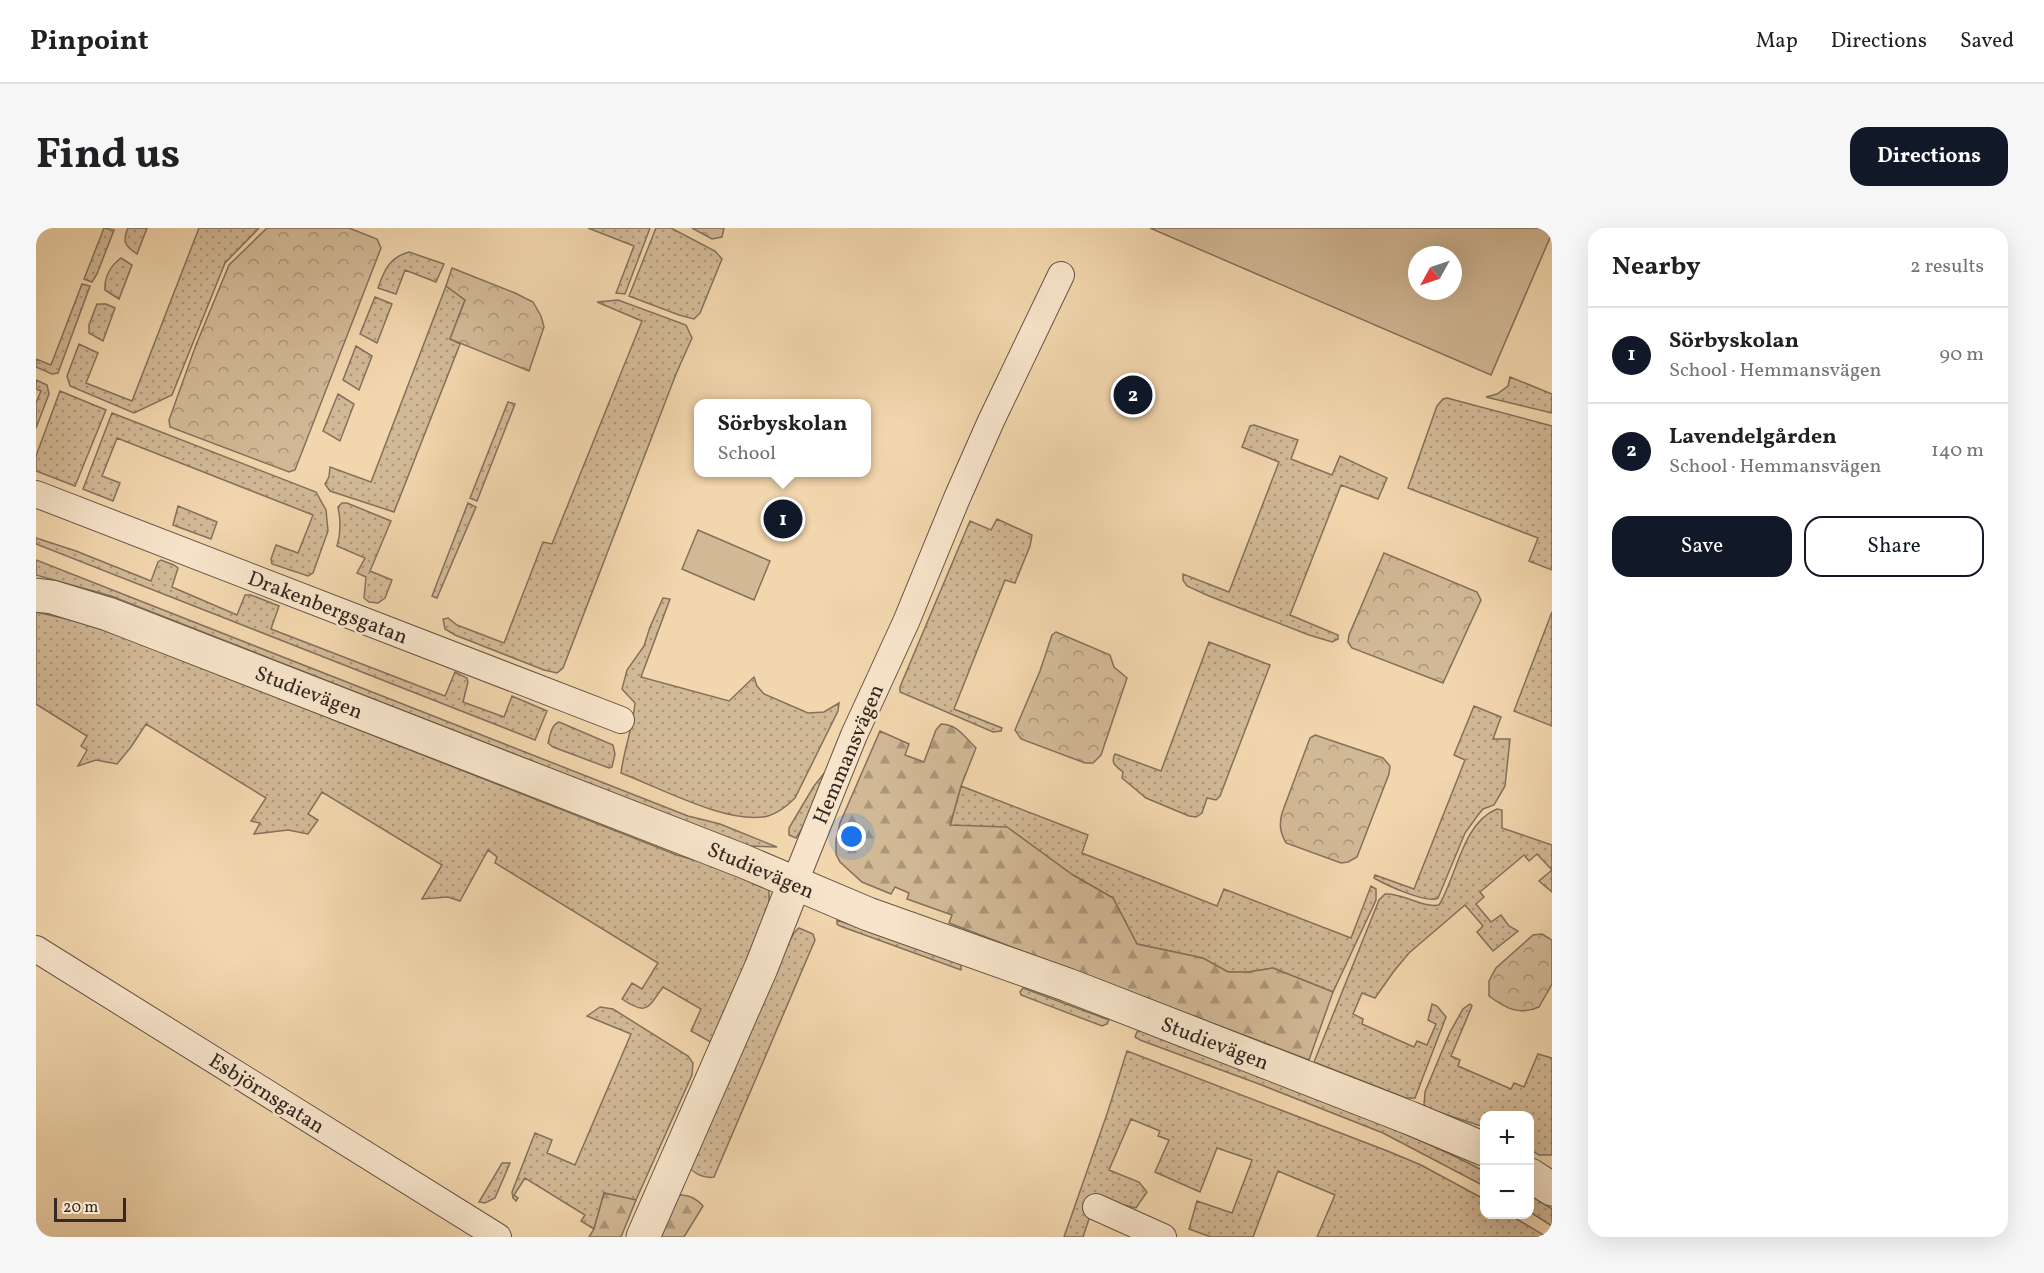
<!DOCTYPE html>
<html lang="en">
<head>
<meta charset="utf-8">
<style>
  body { margin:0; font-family:Vollkorn,serif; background:#f6f6f6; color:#202124 }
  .controls { position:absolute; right:18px; bottom:18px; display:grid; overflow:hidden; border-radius:12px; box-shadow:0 6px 24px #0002 }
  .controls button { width:54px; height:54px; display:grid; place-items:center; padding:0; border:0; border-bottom:2px solid #e0e0e0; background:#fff; color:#202124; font:30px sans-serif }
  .compass { position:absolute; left:1372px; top:18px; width:54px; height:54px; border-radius:50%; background:#fff; box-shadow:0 6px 24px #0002; rotate:230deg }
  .scale { position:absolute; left:18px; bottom:15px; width:72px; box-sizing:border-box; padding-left:6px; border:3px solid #352923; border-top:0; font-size:16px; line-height:21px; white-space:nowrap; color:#352923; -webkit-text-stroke:4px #f7e4ca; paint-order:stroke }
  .you { position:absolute; left:816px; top:609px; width:21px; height:21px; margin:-15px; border:4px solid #fff; border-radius:50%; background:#1a73e8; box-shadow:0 0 0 9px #1a73e833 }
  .badge { display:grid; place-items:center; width:39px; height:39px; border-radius:50%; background:#111827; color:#fff; font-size:20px; font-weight:700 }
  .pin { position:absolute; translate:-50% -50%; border:3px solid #fff; box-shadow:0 2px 6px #0006 }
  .popup { position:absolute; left:658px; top:171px; width:177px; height:78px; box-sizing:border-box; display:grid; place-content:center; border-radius:12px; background:#fff; filter:drop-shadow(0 2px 4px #0005); font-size:20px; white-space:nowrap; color:#757577 }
  .popup b { font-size:22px; color:#202124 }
  .popup::after { content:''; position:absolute; left:50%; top:100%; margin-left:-12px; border:12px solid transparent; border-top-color:#fff }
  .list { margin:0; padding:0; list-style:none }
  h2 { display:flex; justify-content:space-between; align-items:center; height:78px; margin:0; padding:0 24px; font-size:26px }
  h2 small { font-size:20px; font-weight:400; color:#757577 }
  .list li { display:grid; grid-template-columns:39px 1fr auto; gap:18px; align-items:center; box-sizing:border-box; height:96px; padding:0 24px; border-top:2px solid #e0e0e0 }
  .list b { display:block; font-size:22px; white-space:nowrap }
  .list p { margin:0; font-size:20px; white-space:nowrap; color:#757577 }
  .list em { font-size:20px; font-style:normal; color:#757577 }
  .actions { display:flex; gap:12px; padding:18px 24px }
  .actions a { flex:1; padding:14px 0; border:2px solid #111827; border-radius:18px; text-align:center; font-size:21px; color:#111827 }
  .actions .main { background:#111827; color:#fff }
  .map { position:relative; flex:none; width:1516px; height:1009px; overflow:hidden; border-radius:18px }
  header { display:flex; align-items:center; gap:36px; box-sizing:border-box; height:84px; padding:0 30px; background:#fff; border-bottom:2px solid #e0e0e0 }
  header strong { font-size:28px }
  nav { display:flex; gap:33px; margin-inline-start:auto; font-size:21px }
  .intro { display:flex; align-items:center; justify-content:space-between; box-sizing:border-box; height:144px; padding:0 36px }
  h1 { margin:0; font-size:42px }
  .button { padding:15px 27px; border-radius:18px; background:#111827; color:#fff; font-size:21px; font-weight:700 }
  main { display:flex; gap:36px; padding:0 36px }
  aside { flex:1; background:#fff; border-radius:18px; box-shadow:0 6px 24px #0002 }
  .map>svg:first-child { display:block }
  .grass { fill:url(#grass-dots); stroke:#84715c; stroke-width:1.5 }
  .forest { fill:url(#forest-firs); stroke:#84715c; stroke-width:1.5 }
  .park { fill:url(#park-crowns); stroke:#84715c; stroke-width:1.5 }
  .pitch { fill:#d2b996; stroke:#84715c; stroke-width:1.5; fill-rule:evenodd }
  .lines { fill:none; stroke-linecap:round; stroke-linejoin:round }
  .minor-casing { stroke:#645446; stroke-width:28 }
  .tertiary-casing { stroke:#645446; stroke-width:35 }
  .minor { stroke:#f7e4ca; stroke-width:26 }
  .tertiary { stroke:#f7e4ca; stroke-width:33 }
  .labels { text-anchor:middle; stroke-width:5; stroke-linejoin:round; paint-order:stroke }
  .street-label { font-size:21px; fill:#352923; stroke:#f7e4ca }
</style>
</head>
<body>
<header>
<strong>Pinpoint</strong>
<nav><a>Map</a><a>Directions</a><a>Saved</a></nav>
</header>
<div class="intro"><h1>Find us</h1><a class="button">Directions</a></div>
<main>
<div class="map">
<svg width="1516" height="1009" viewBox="0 0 1516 1009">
  <defs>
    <pattern id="grass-dots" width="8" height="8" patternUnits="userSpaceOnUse" patternTransform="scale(1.5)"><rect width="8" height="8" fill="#d2b996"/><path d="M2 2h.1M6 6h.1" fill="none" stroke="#ab967a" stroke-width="1.8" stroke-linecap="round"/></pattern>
    <pattern id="forest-firs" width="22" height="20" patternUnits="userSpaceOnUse" patternTransform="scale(1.5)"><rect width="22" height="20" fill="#d2b996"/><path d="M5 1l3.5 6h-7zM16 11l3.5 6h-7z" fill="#ab967a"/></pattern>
    <pattern id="park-crowns" width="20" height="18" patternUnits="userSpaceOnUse" patternTransform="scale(1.5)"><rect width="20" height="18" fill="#d2b996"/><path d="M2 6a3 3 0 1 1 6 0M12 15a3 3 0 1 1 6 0" fill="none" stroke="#ab967a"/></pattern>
  </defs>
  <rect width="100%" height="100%" fill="#f2d6ad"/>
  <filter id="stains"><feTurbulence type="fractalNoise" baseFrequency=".00333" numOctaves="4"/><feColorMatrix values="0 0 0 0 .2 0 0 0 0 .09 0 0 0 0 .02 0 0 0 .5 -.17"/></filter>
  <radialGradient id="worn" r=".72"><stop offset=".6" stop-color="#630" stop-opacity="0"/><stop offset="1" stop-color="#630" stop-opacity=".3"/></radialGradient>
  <path class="grass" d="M 68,0 L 78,2 L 61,46 L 56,54 L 48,51 Z
    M 92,0 L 111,0 L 101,26 C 89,18 86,14 92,0 Z
    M 163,0 L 223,0 L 189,35 L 136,167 L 98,185 L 34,158 L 31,148 L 43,116 L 62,125 L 50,155 L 96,173 Z
    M 552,0 L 614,0 L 589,66 L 580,65 L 598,18 Z
    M 620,0 L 635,0 L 679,23 L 686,31 L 664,85 L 658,91 L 643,87 L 593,68 Z
    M 373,24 L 408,36 L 400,54 L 369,42 L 360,66 L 342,60 C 348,42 354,29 373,24 Z
    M 85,30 L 96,37 L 83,71 L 69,62 C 68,49 75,37 85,30 Z
    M 46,56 L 54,58 L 22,145 L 16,146 L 0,139 L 0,131 L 15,137 Z
    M 410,58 L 429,72 L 414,111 L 424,116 L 358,284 L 294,263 L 289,256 L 293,249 L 294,239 L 335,254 Z
    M 339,69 L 356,76 L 341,115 L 324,106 Z
    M 582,72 L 650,97 L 656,110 L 640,146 L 527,440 L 521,445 L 508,442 L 419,407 L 409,401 L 407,391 L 412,390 L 421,397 L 468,415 L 507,314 L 516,316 L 606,93 L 561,74 Z
    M 61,76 L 70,76 L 79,80 L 67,113 L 53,105 L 53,97 Z
    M 320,118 L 336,128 L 323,162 L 307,152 Z
    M 1474,149 L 1516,166 L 1516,185 L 1450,169 L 1461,166 L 1472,158 Z
    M 0,152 L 11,157 L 13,166 L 0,200 L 0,175 L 5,163 L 0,161 Z
    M 24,163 L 70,182 L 39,258 L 0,243 L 0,228 Z
    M 302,166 L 318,176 L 304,213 L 287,203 Z
    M 1411,170 L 1516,198 L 1516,342 L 1493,333 L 1502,310 L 1372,260 L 1401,178 L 1407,171 Z
    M 472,174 L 479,176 L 441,273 L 434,270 Z
    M 76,185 L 280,264 L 290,282 L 292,303 L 277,345 L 272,348 L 236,336 L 235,331 L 240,317 L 262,325 L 277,287 L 81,210 L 66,248 L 84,255 L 77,273 L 47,261 Z
    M 1218,197 L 1262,212 L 1255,231 L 1296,247 L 1304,228 L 1351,250 L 1342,271 L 1305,257 L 1254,387 L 1302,407 L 1302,411 L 1296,414 L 1273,407 L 1173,368 L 1151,358 L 1147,352 L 1147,346 L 1193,364 L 1243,234 L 1206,219 L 1214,198 Z
    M 306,275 L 311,275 L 355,293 L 334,343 L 356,352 L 349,370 L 342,375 L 333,374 L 328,370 L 330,349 L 321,345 L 329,330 L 301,318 C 305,305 305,293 302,279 Z
    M 432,275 L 440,279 L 401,370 L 396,368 Z
    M 142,278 L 181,294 L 175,311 L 137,297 Z
    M 961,291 L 996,307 L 994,318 L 979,355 L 969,352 L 918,481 L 966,500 L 965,503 L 957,504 L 864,464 L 864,459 L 934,293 L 955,302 Z
    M 0,310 L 40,323 L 115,353 L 122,334 L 125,332 L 138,337 L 142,340 L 136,359 L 201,387 L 209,367 L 215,367 L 243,378 L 235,401 L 409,468 L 419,444 L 431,450 L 432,454 L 427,474 L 468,489 L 476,468 L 511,483 L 499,512 L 0,316 Z
    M 0,332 L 652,588 L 684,596 L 741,619 L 712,618 L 75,368 L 0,347 Z
    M 627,370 L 634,371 L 605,449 L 693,473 L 718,449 L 721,458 L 728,466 L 772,485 L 788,484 L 803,475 L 802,483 L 759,570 C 751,578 743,585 732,588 C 694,598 622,559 585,545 C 588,521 597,499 599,475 L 586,461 L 591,442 L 608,418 L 614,399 Z
    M 0,384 L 44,394 L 87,409 L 641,627 L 658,632 L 675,633 L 728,650 L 733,664 L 733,675 L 678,816 L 655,803 L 665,781 L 627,759 C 612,780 611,788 586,771 L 596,755 L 606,761 L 622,735 L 459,635 L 461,629 L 452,622 L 424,673 L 412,669 L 386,671 L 406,637 L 286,564 L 272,586 L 282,592 L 272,606 L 252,602 L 218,606 L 224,595 L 215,593 L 230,570 L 110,496 L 95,519 L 81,536 L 60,532 L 42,538 L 51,522 L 45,518 L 51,508 L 0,476 Z
    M 1516,384 L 1516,498 L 1478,483 Z
    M 1173,414 L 1234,437 L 1184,568 L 1180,572 L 1171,570 L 1166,585 L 1160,589 L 1153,588 L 1110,570 L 1086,550 L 1087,544 C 1080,538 1074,535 1079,526 L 1125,543 Z
    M 1438,478 L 1465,489 L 1457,511 L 1474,511 L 1469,558 L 1458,577 L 1447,581 L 1442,587 L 1429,605 L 1402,670 C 1391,676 1350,657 1338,650 L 1339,647 L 1378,661 L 1429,532 L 1418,527 Z
    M 523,494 L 577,517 L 579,526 L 576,539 L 573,540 L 517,519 L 512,515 C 514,508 515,497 523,494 Z
    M 790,543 L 767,599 L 760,610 L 753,607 L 753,600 L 778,558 Z
    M 925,558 L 1052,607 L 1046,625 L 1181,678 L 1188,661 L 1315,710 L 1335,658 L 1340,661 L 1340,672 L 1297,764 L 1237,740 L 1212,744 L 1192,744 L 1166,730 L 1101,716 L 1077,670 L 1037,647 L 914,598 Z
    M 1461,581 L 1466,582 L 1466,600 L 1516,617 L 1516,664 L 1503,653 L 1516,642 L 1501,626 L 1493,633 L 1488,627 L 1444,664 L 1448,669 L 1440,676 L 1455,694 L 1465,687 L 1473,698 L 1482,703 L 1457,723 L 1441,704 L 1447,698 L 1429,677 L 1373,725 L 1358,743 L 1339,770 L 1326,765 L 1317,786 L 1327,791 L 1326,796 L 1378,819 L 1381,813 L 1391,817 L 1400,796 L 1392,792 L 1396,776 L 1401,778 L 1410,789 L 1379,870 L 1370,870 L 1278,834 L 1343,672 L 1349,666 C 1368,665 1385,680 1403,677 C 1421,648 1426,595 1461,581 Z
    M 801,692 L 925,736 L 925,742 L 804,698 L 801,696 Z
    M 763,700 L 777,706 L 779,712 L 678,949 C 668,951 656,945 651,936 L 729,758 L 758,705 Z
    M 987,760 L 1073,792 L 1071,796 L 1066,798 L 985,767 L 984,764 Z
    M 1434,776 L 1436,778 L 1415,828 L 1424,832 L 1422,838 L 1475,861 L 1478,855 L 1488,859 L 1502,826 L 1516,830 L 1516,927 L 1503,927 L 1494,921 L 1494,888 L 1448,888 L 1448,899 L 1393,881 L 1388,877 L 1389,864 L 1414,804 L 1427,781 Z
    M 564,779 L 577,781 L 652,828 L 657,835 L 656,847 L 600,972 L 568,965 L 558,1001 L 545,993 L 549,987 L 489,950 L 478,967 L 482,970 L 480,973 L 477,970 L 476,964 L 499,905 L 516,912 L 511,925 L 539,937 L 595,806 L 551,788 Z
    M 1106,803 C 1220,850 1339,886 1448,943 L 1448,958 L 1347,905 L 1223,856 L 1104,812 L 1099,809 L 1101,804 Z
    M 1091,823 L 1354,924 L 1385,937 L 1448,971 L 1448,986 L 1474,987 L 1511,1009 L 1281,1009 L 1299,967 L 1242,943 L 1217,1009 L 1175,1009 L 1153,1001 L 1161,973 L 1196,985 L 1216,932 L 1181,920 L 1164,964 L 1119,944 L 1133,912 L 1122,908 L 1124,903 L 1095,891 L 1073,942 L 1103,954 L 1111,964 L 1100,980 L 1060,970 L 1047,1009 L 1028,1009 L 1072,883 Z
    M 466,935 L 474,935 L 459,970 L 449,975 L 443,974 Z
    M 1494,967 L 1516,981 L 1516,998 L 1494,984 Z"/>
  <path class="forest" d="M 905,496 C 923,497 928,509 940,520 L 925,558 L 914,597 L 971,599 L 1037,647 L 1077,670 L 1101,716 L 1167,730 L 1192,744 L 1212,744 L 1237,740 L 1297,764 L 1273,832 L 913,695 L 916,687 L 871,671 L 873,665 L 859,659 L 855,666 L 826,654 L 804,634 L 800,626 L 800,612 L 804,595 L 844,503 L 873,516 L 869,527 L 888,534 L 900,502 Z
    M 568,965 L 600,972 L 585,1009 L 553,1009 L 558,1001 Z
    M 645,967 C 654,967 661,971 667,978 L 648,1009 L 618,1009 L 638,969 Z"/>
  <path class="park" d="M 231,0 L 313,0 L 341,11 L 345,20 L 259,242 L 253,244 L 134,199 L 133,192 L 160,117 L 193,37 Z
    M 656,0 L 688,0 L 686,9 L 676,11 Z
    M 416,40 L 479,65 L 497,74 L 505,88 L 508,99 L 493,143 L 414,111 L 429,72 L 410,58 Z
    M 1348,325 L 1441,364 L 1445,372 L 1407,455 L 1316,420 L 1312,414 L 1313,407 Z
    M 1020,404 L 1074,427 L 1078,439 L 1091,450 L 1065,527 L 1057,535 L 1049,535 L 985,511 L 979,502 L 1004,443 L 1016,407 Z
    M 1279,507 L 1347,530 L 1354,538 L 1353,546 L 1321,629 L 1312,634 L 1305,635 L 1250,615 C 1244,604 1243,597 1246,585 L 1274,510 Z
    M 1506,706 L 1516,712 L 1516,756 L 1503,779 C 1483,788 1469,780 1453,768 L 1453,753 L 1460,740 L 1497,707 Z"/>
  <path class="pitch" d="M 1114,0 L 1516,0 L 1516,5 L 1455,147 ZM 1381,27 L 1417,27 L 1417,63 L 1381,63 Z
    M 662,302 L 734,333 L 718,372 L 646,341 Z"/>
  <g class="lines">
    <defs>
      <path id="minor" d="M 0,266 L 585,492
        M 758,656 L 818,507 L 870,394 L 921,270 L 955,193 L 1025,47
        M 0,721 L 462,1009
        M 1060,979 L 1127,1009"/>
      <path id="tertiary" d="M 0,367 L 16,369 L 72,386 L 707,633 L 832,686 L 1032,757 L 1374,890 L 1448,921
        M 1494,947 L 1516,961
        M 607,1009 L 725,740 L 758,656"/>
    </defs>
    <use href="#minor" class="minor-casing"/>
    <use href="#tertiary" class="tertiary-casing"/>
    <use href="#minor" class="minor"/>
    <use href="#tertiary" class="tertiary"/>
  </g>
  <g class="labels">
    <g class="street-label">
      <text transform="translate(292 379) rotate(21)" y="7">Drakenbergsgatan</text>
      <text transform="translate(273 464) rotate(21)" y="7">Studievägen</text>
      <text transform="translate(812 526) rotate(-67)" y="7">Hemmansvägen</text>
      <text transform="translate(725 642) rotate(23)" y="7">Studievägen</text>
      <text transform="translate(1179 815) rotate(21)" y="7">Studievägen</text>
      <text transform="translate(231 865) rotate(32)" y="7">Esbjörnsgatan</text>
    </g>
  </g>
  <rect width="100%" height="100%" filter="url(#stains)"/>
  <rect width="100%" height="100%" fill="url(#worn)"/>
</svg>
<div class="controls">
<button>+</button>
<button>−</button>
</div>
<svg class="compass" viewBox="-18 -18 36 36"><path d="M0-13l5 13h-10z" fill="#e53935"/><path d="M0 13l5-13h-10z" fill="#757577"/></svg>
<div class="scale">20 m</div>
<div class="you"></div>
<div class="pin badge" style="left:747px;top:291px">1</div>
<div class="popup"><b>Sörbyskolan</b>School</div>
<div class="pin badge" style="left:1097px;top:167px">2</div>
</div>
<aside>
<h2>Nearby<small>2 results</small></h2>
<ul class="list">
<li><span class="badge">1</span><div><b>Sörbyskolan</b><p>School · Hemmansvägen</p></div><em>90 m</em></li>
<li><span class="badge">2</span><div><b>Lavendelgården</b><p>School · Hemmansvägen</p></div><em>140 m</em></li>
</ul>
<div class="actions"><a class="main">Save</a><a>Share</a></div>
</aside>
</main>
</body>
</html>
